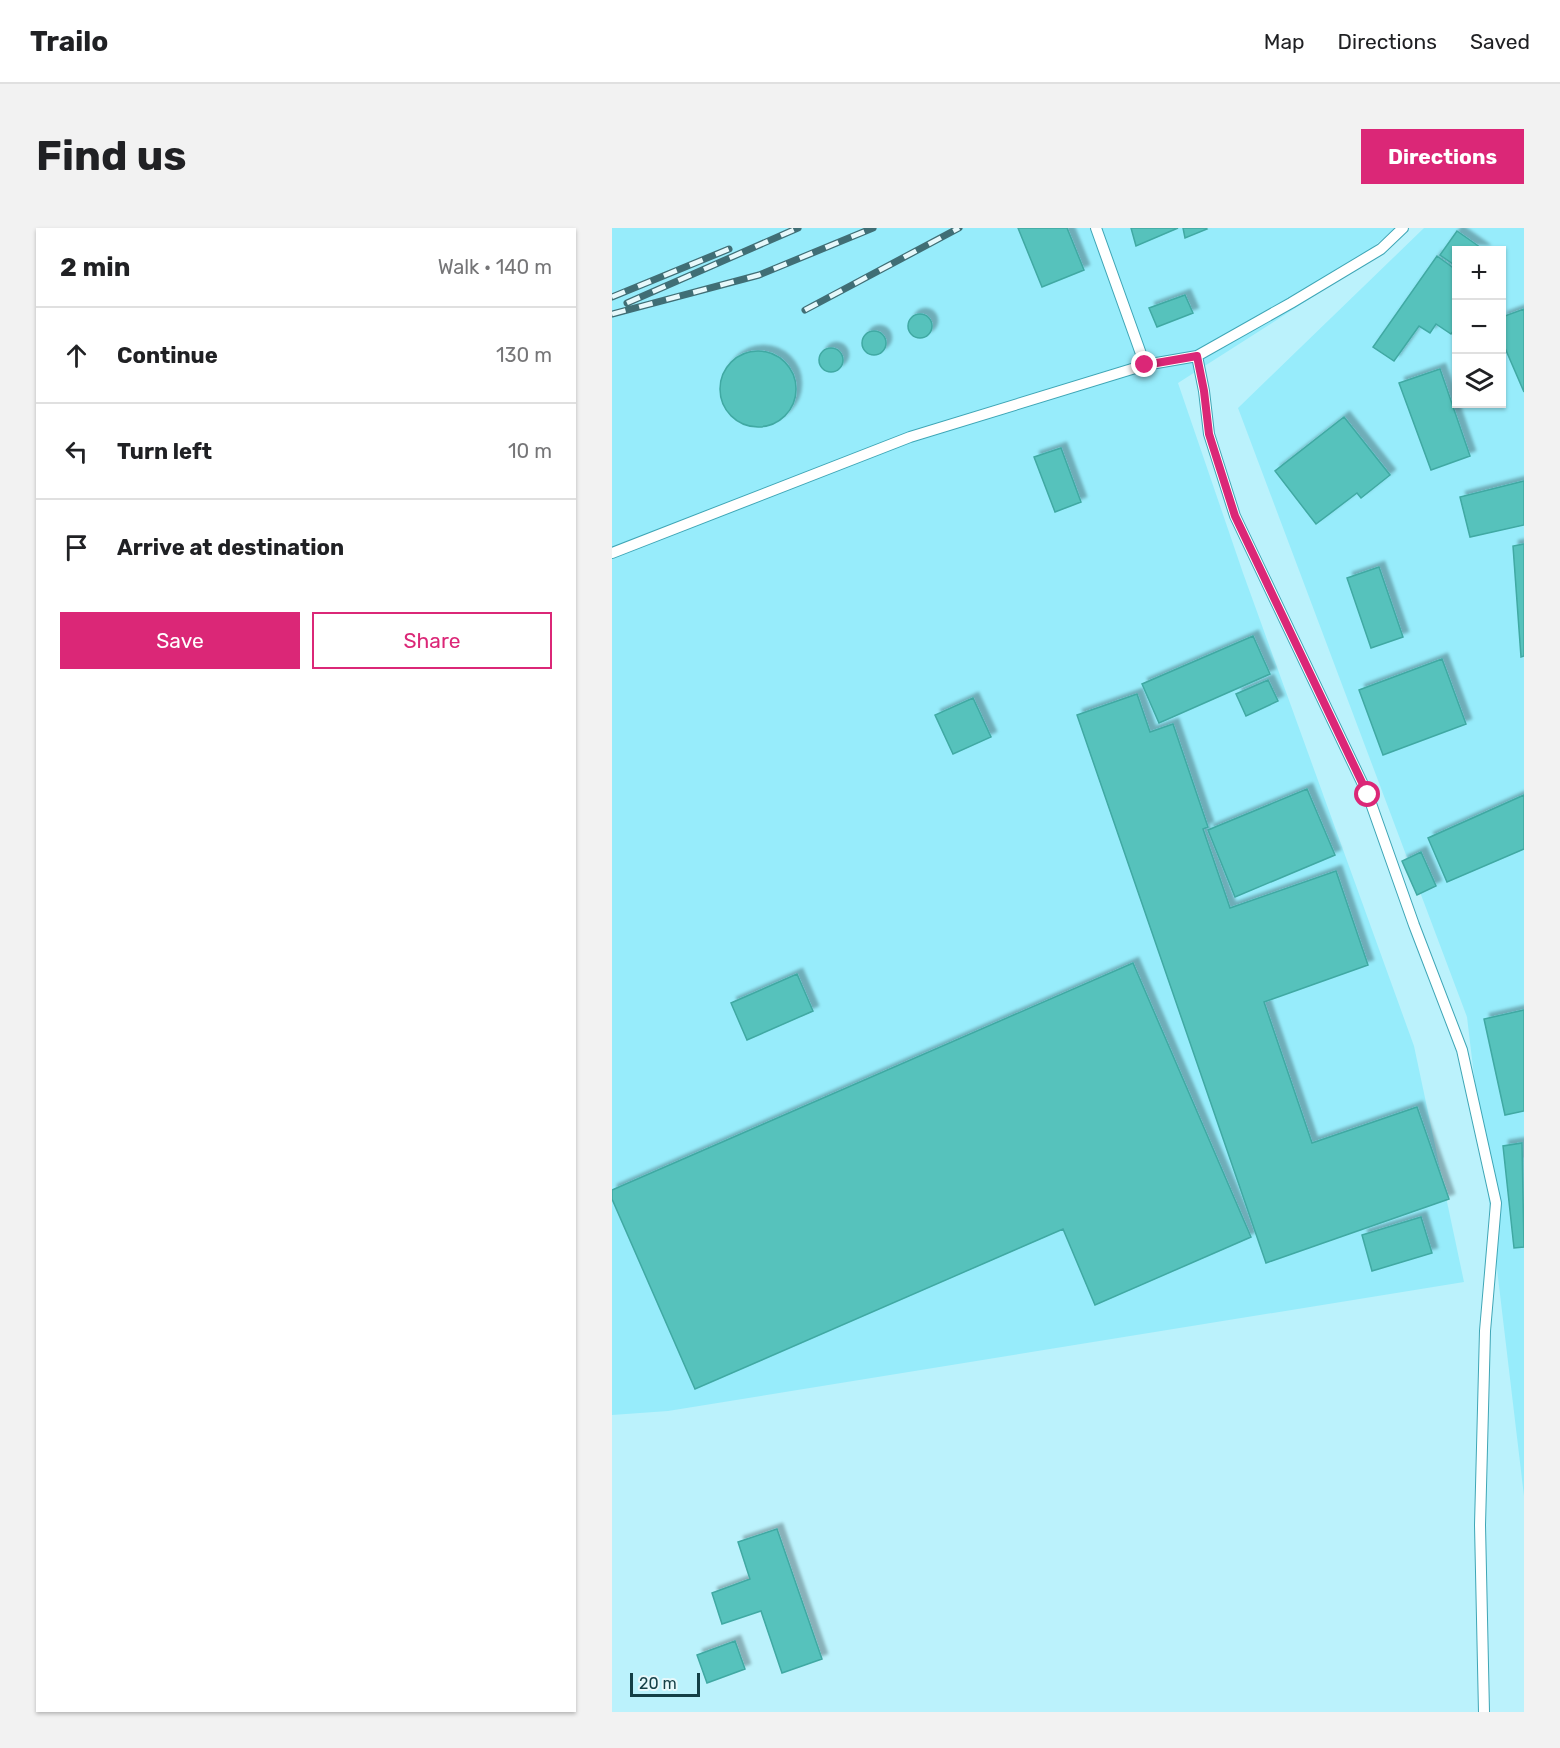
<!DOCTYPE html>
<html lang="en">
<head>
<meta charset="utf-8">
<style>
  body { margin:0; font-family:Rubik,sans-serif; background:#f2f2f2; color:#202124 }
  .controls { position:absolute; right:18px; top:18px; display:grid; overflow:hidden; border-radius:0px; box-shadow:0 2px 4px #0004 }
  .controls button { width:54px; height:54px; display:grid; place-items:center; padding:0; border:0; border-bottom:2px solid #e0e0e0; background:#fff; color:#202124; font:30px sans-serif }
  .scale { position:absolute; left:18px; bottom:15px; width:70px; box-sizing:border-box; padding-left:6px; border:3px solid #143f46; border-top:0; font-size:16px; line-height:21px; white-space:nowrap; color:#143f46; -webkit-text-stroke:4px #e6f8fb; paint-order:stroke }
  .stop { position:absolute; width:18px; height:18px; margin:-14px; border:4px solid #db2777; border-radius:50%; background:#fff }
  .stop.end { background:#db2777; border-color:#fff; box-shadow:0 2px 6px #0008 }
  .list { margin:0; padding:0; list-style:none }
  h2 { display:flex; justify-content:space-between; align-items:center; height:78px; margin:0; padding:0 24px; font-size:26px }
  h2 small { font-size:20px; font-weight:400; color:#757577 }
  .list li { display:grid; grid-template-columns:39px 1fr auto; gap:18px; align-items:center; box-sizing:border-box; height:96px; padding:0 24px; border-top:2px solid #e0e0e0 }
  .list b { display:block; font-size:22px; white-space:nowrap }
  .list em { font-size:20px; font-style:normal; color:#757577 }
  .actions { display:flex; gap:12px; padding:18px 24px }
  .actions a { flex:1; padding:14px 0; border:2px solid #db2777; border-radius:0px; text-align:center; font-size:21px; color:#db2777 }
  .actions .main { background:#db2777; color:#fff }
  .icon { flex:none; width:33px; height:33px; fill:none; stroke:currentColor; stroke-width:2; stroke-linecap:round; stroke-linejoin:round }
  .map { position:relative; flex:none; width:912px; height:1484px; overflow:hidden; border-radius:0px }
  header { display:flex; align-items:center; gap:36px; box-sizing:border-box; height:84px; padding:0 30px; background:#fff; border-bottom:2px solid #e0e0e0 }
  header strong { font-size:28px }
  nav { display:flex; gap:33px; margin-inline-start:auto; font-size:21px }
  .intro { display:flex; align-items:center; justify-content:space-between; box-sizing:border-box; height:144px; padding:0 36px }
  h1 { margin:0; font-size:42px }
  .button { padding:15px 27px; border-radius:0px; background:#db2777; color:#fff; font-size:21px; font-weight:700 }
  main { display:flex; gap:36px; padding:0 36px }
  aside { flex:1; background:#fff; border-radius:0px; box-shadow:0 2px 4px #0004 }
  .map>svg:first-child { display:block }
  .built { fill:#97ecfb; fill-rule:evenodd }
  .building { fill:#56c2bc; stroke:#40a9a3; stroke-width:1.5; filter:url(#shadow) }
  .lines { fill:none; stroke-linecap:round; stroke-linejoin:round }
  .service-casing { stroke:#3fa6b6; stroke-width:12 }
  .service { stroke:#fff; stroke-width:10 }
  .rail-casing { stroke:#406e75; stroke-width:7 }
  .rail { stroke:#e6f8fb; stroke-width:4.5; stroke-dasharray:14; stroke-linecap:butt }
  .route { stroke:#db2777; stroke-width:8 }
</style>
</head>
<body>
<header>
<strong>Trailo</strong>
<nav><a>Map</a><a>Directions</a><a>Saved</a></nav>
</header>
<div class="intro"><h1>Find us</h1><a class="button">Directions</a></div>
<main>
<aside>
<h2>2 min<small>Walk · 140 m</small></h2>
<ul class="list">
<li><svg class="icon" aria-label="ahead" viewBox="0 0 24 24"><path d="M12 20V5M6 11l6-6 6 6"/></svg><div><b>Continue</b></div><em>130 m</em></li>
<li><svg class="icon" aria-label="left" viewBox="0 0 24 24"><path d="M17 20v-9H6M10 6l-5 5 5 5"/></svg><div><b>Turn left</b></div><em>10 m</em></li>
<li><svg class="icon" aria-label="arrive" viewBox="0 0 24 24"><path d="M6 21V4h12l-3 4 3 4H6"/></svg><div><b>Arrive at destination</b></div></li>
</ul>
<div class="actions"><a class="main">Save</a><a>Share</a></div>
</aside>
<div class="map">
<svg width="912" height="1484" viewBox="0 0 912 1484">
  <defs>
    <filter id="shadow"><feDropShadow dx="5.5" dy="-5.5" stdDeviation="1.5" flood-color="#0004"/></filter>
  </defs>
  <rect width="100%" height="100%" fill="#bbf2fc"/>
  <path class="built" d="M 0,0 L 783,0 L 713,61 L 566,155 L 631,345 L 802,818 L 852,1054 L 56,1183 L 0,1187 Z
    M 812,0 L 912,0 L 912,1268 L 855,789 L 626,180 ZM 844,22 L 890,22 L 890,176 L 844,176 Z"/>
  <path class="building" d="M 406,0 L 455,0 L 472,42 L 430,59 Z
    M 519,0 L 566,0 L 524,18 Z
    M 571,0 L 594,0 L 595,1 L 573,10 Z
    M 845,3 L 872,22 L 844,22 L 844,38 L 828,27 Z
    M 825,28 L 844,42 L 844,99 L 839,106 L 824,96 L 818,105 L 807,98 L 782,133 L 761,119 Z
    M 573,67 L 581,85 L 545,99 L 537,80 Z
    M 912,81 L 912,164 L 890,113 L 890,89 Z
    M296 98a12 12 0 1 1 24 0a12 12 0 1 1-24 0Z
    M250 115a12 12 0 1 1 24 0a12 12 0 1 1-24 0Z
    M207 132a12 12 0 1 1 24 0a12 12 0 1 1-24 0Z
    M108 161a38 38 0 1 1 76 0a38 38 0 1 1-76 0Z
    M 828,141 L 858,228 L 819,242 L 787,155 Z
    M 732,189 L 778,247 L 749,270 L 745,265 L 704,296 L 663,243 Z
    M 449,220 L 469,274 L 443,284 L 422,229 Z
    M 912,253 L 912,297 L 858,309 L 848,269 Z
    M 912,316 L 912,428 L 909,429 L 901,318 Z
    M 767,339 L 791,409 L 759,420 L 735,350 Z
    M 641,408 L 658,446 L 547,495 L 530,456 Z
    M 830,431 L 854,496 L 771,527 L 747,462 Z
    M 656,452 L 666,473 L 634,488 L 624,466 Z
    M 525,466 L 538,504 L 561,496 L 596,599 L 591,601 L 618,680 L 724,643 L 756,737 L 652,774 L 700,915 L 805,879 L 837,971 L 654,1035 L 465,487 Z
    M 361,470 L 379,509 L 341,526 L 323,487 Z
    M 695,561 L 723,627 L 623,669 L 596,602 Z
    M 912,567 L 912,621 L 835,654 L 816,610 Z
    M 809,624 L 824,658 L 805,667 L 790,633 Z
    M 521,735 L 639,1009 L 483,1077 L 451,1001 L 83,1161 L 0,971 L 0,962 Z
    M 185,746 L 201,783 L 135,812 L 119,775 Z
    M 912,782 L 912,883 L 893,887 L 872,791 Z
    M 910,915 L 912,1019 L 902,1020 L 891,918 Z
    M 809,989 L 820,1025 L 760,1043 L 750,1007 Z
    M 165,1301 L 210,1431 L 170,1445 L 149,1383 L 110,1396 L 100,1365 L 138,1351 L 126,1314 Z
    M 123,1413 L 133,1441 L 95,1455 L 85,1427 Z"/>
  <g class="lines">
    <defs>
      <path id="service" d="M 484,0 L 533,137
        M 585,128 L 592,163 L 597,206 L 623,288 L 756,567 L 802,697 L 850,822 L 884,975 L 873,1103 L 868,1297 L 872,1484
        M 0,325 L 298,209 L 533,137 L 585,128 L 679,75 L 769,21 L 791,0"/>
    </defs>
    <use href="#service" class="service-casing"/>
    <use href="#service" class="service"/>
    <defs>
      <path id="rail" d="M 0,69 L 117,21
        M 15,75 L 186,0
        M 193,82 L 347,0
        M 0,86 L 147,47 L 261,0"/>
    </defs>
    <use href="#rail" class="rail-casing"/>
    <use href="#rail" class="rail"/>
  </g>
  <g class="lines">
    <path class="route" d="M 533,137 L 585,128 L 592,163 L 597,206 L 623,288 L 756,567"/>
  </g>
</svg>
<div class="controls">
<button>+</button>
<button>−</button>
<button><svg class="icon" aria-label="layers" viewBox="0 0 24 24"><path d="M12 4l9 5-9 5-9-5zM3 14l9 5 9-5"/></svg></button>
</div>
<div class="scale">20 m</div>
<div class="stop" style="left:756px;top:567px"></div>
<div class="stop end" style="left:533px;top:137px"></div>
</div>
</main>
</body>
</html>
